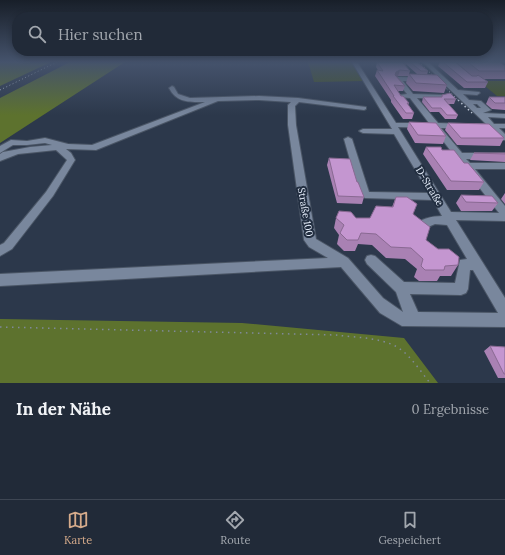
<!DOCTYPE html>
<html lang="de">
<head>
<meta charset="utf-8">
<style>
  body { margin:0; font-family:Lora,serif; background:#293240; color:#f1f3f6 }
  .list { margin:0; padding:0; list-style:none }
  h2 { display:flex; justify-content:space-between; align-items:center; height:52px; margin:0; padding:0 16px; font-size:17px }
  h2 small { font-size:13px; font-weight:400; color:#a2a7ae }
  .icon { flex:none; width:22px; height:22px; fill:none; stroke:currentColor; stroke-width:2; stroke-linecap:round; stroke-linejoin:round }
  .map { position:relative; flex:none; width:505px; height:383px; overflow:hidden }
  .search { position:absolute; background:#212a38; box-shadow:0 2px 6px #0003; left:12px; right:12px; top:12px; height:44px; display:flex; align-items:center; gap:10px; box-sizing:border-box; padding:0 14px; border-radius:16px; color:#a2a7ae; font-size:15px }
  .sheet { height:116px; background:#212a38 }
  nav { display:flex; justify-content:space-around; align-items:center; box-sizing:border-box; height:56px; border-top:1px solid #3e4653; background:#212a38; font-size:11px; color:#a2a7ae }
  nav a { display:grid; justify-items:center; gap:2px }
  nav .on { color:#d6ab8b }
  .map>svg:first-child { display:block }
  .green { fill:#44551f }
  .forest { fill:#5d722e }
  .lines { fill:none; stroke-linecap:round; stroke-linejoin:round }
  .minor-casing { stroke:#4a5565; stroke-width:2 }
  .path { stroke:#808a9a; stroke-width:1.5; stroke-dasharray:1.5 4.5; stroke-linecap:butt }
  .minor { fill:#79879d; fill-rule:evenodd }
  .rail-far1 { stroke:#ced6e4; stroke-width:1; stroke-dasharray:1 2.5; stroke-linecap:butt }
  .rail { stroke:#ced6e4; stroke-width:1.5; stroke-dasharray:1.5 3; stroke-linecap:butt }
  .wall { fill:#a981b3; fill-rule:evenodd }
  .shaded-wall { fill:#896992 }
  .building { fill:#c496d0; stroke:#896992 }
  .labels { text-anchor:middle; stroke-width:4; stroke-linejoin:round; paint-order:stroke }
  .street-label { font-size:10px; fill:#e5edfa; stroke:#222e40 }
</style>
</head>
<body>
<div class="map">
<svg width="505" height="383" viewBox="0 0 505 383">
  <rect width="100%" height="100%" fill="#2c384b"/>
  <path class="green" d="M 308,62 L 352,62 L 364,81 L 314,82 Z
    M 479,81 L 505,81 L 505,96 L 497,96 Z"/>
  <path class="forest" d="M 0,62 L 51,62 L 0,86 Z
    M 70,62 L 125,62 L 0,143 L 0,98 Z
    M 0,319 L 242,323 L 404,338 L 438,383 L 0,383 Z"/>
  <g class="lines">
    <defs>
      <path id="minor" d="M 352,62 L 357,62 L 396,123 L 429,123 L 410,98 L 399,97 L 399,95 L 407,94 L 395,79 L 398,77 L 439,78 L 423,62 L 428,62 L 458,90 L 479,92 L 480,93 L 477,95 L 463,94 L 469,100 L 481,101 L 491,110 L 483,113 L 505,114 L 505,118 L 488,117 L 494,124 L 505,124 L 505,128 L 499,128 L 505,134 L 505,140 L 502,140 L 490,128 L 476,128 L 476,124 L 486,124 L 442,82 L 403,81 L 413,94 L 447,95 L 448,96 L 445,98 L 417,98 L 438,123 L 464,124 L 465,126 L 461,128 L 441,128 L 462,153 L 505,153 L 505,159 L 466,159 L 470,163 L 505,163 L 505,169 L 475,169 L 505,206 L 505,221 L 456,220 L 505,298 L 505,327 L 402,326 L 380,313 L 341,267 L 0,286 L 0,274 L 328,258 L 309,247 L 304,240 L 288,125 L 288,105 L 291,102 L 259,100 L 218,101 L 96,150 L 66,149 L 71,153 L 75,160 L 53,196 L 12,249 L 0,256 L 0,245 L 4,243 L 46,192 L 67,160 L 56,150 L 18,154 L 0,161 L 0,154 L 3,152 L 30,147 L 52,145 L 45,143 L 27,145 L 13,145 L 0,153 L 0,146 L 11,140 L 27,141 L 45,138 L 68,144 L 92,145 L 205,102 C 189,102 177,103 169,88 L 172,86 L 174,87 L 178,94 L 190,98 L 259,96 L 298,98 L 366,107 L 366,109 L 364,110 L 299,102 L 295,106 L 296,125 L 316,239 L 348,258 L 383,298 L 403,312 L 396,292 L 367,264 L 365,260 L 367,256 L 371,255 L 375,256 L 404,282 L 455,283 L 460,260 L 467,259 L 447,225 L 435,224 L 419,231 L 415,230 L 413,227 C 418,219 433,216 442,216 L 433,200 L 365,198 L 360,195 L 344,139 L 348,137 L 352,139 L 369,192 L 429,193 L 394,134 L 363,133 L 359,131 L 363,129 L 392,129 ZM 473,104 L 477,104 L 481,108 L 477,108 ZM 398,127 L 433,128 L 499,213 L 451,212 ZM 470,270 L 473,270 L 498,313 L 418,312 L 410,294 L 461,295 L 466,293 L 468,289 Z"/>
    </defs>
    <use href="#minor" class="minor-casing"/>
    <path class="path" d="M 0,327 L 336,335 C 358,338 387,337 404,352 C 414,361 422,373 430,383"/>
    <use href="#minor" class="minor"/>
    <path class="rail-far1" d="M 419,62 L 459,101
      M 0,90 L 57,62"/>
    <path class="rail" d="M 458,100 L 472,113"/>
  </g>
  <path class="wall" d="M 377,62 L 417,62 L 428,71 L 427,75 L 447,85 L 444,93 L 413,91 L 406,83 L 408,76 L 397,76 L 405,86 L 403,91 L 397,91 L 401,96 L 409,103 L 408,105 L 414,113 L 412,119 L 403,119 L 391,102 L 391,100 L 375,76 L 377,70 L 378,70 L 376,67 ZM 406,64 L 417,74 L 409,74 L 410,71 L 405,65 Z
    M 440,62 L 455,62 L 472,76 L 456,62 L 499,62 L 505,66 L 505,79 L 484,79 L 488,82 L 485,88 L 464,88 L 438,66 Z
    M 442,95 L 456,99 L 454,104 L 448,104 L 458,115 L 456,119 L 445,119 L 439,112 L 430,112 L 422,102 L 423,97 L 441,97 Z
    M 489,97 L 505,97 L 505,110 L 492,109 L 486,104 Z
    M 409,122 L 446,136 L 443,144 L 415,143 L 407,129 Z
    M 448,123 L 504,138 L 500,146 L 457,145 L 445,130 Z
    M 426,147 L 442,150 L 464,163 L 484,182 L 479,190 L 447,190 L 423,154 Z
    M 474,153 L 505,153 L 505,162 L 470,160 Z
    M 329,158 L 357,182 L 364,197 L 362,204 L 337,203 L 327,165 Z
    M 505,193 L 505,204 L 501,199 Z
    M 461,195 L 498,203 L 492,211 L 461,211 L 456,203 Z
    M 396,197 L 413,214 L 426,240 L 458,265 L 451,276 L 440,276 L 437,281 L 419,281 L 414,277 L 417,269 L 405,259 L 386,258 L 372,245 L 358,244 L 355,251 L 344,251 L 337,244 L 339,235 L 334,228 L 336,218 L 370,218 L 392,207 Z
    M 490,346 L 505,347 L 505,378 L 498,378 L 484,351 Z"/>
  <path class="shaded-wall" d="M 405,62 L 407,62 L 406,64 L 402,68 L 403,63 Z
    M 400,70 L 398,76 L 394,78 L 396,72 Z"/>
  <path class="building" d="M 377,62 L 405,62 L 403,63 L 410,71 L 400,70 L 396,72 L 395,75 L 405,86 L 394,85 L 401,96 L 403,96 L 409,103 L 407,103 L 414,113 L 406,113 L 393,96 L 394,96 L 377,70 L 383,71 Z
    M 410,62 L 417,62 L 428,71 L 421,71 Z
    M 443,62 L 455,62 L 472,76 L 477,76 L 478,75 L 488,82 L 467,82 Z
    M 468,62 L 499,62 L 505,66 L 505,71 L 479,71 Z
    M 409,74 L 437,75 L 447,85 L 416,83 Z
    M 450,93 L 456,99 L 444,99 L 458,115 L 447,115 L 441,108 L 432,108 L 423,97 L 442,97 L 442,95 Z
    M 489,97 L 505,97 L 505,103 L 495,103 Z
    M 409,122 L 436,123 L 446,136 L 418,135 Z
    M 448,123 L 489,124 L 504,138 L 461,138 Z
    M 426,147 L 441,147 L 442,150 L 454,150 L 464,163 L 468,163 L 484,182 L 451,181 Z
    M 474,153 L 505,153 L 505,154 Z
    M 329,158 L 350,159 L 357,182 L 358,182 L 364,197 L 338,196 Z
    M 461,195 L 492,196 L 498,203 L 466,202 Z
    M 396,197 L 407,197 L 417,204 L 413,214 L 430,227 L 426,240 L 438,249 L 449,249 L 459,257 L 458,265 L 445,266 L 444,270 L 425,270 L 421,266 L 423,259 L 411,248 L 391,247 L 376,234 L 361,233 L 358,240 L 347,240 L 340,233 L 344,225 L 336,218 L 339,211 L 351,212 L 356,218 L 370,218 L 376,206 L 393,207 Z
    M 490,346 L 505,347 L 505,374 L 504,374 Z"/>
  <linearGradient id="sky" x2="0" y2="1"><stop stop-color="#181f29"/><stop offset="0.54" stop-color="#45536c"/><stop offset="1" stop-color="#45536c" stop-opacity="0"/></linearGradient>
  <rect width="505" height="115" fill="url(#sky)"/>
  <g class="labels">
    <g class="street-label">
      <text transform="translate(430 186) rotate(59)" y="4">D-Straße</text>
      <text transform="translate(306 212) rotate(80)" y="4">Straße 100</text>
    </g>
  </g>
</svg>
<div class="search"><svg class="icon" aria-label="search" viewBox="0 0 24 24"><circle cx="10" cy="10" r="6"/><path d="M15 15l6 6"/></svg>Hier suchen</div>
</div>
<section class="sheet">
<h2>In der Nähe<small>0 Ergebnisse</small></h2>
<ul class="list">
</ul>
</section>
<nav>
<a class="on"><svg class="icon" aria-label="map" viewBox="0 0 24 24"><path d="M3 6l6-2 6 2 6-2v14l-6 2-6-2-6 2zM9 4v14M15 6v14"/></svg>Karte</a>
<a><svg class="icon" aria-label="directions" viewBox="0 0 24 24"><path d="M12 3l9 9-9 9-9-9zM9 14v-3h6M13 9l2 2-2 2"/></svg>Route</a>
<a><svg class="icon" aria-label="saved" viewBox="0 0 24 24"><path d="M7 4h10v16l-5-4-5 4z"/></svg>Gespeichert</a>
</nav>
</body>
</html>
